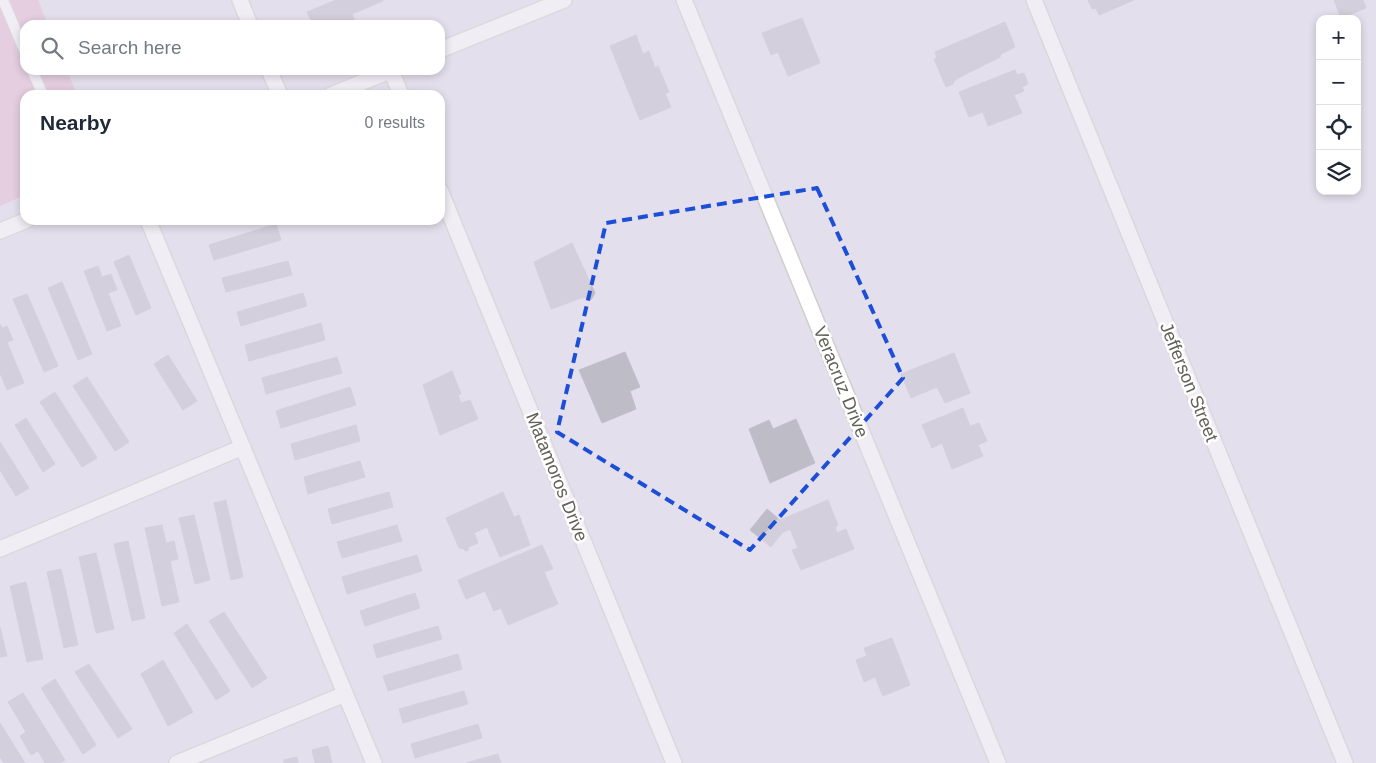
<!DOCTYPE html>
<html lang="en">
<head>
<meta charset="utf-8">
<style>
  body { margin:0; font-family:Arial,sans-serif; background:#f2f2f3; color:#1f2937 }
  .controls { position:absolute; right:15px; top:15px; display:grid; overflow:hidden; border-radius:10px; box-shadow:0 2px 8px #0003 }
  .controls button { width:45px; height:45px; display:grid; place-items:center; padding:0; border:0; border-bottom:1px solid #e0e1e3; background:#fff; color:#1f2937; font:25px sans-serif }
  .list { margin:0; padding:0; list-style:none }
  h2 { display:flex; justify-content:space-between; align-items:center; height:65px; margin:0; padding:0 20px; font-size:21px }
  h2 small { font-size:16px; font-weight:400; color:#747a83 }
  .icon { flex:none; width:28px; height:28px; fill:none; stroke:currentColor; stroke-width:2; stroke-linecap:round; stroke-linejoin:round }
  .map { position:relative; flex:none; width:1376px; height:763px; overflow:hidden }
  .search { position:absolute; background:#fff; box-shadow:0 2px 8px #0003; left:20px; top:20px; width:425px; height:55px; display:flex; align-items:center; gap:12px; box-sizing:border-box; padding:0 18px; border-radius:15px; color:#747a83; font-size:19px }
  .panel { position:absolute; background:#fff; box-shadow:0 2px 8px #0003; left:20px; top:90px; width:425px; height:135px; border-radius:15px }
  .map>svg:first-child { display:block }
  .green { fill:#e5bbd0 }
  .building { fill:#bebcc7; stroke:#c1bed1 }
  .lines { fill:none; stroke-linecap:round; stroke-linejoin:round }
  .lane-casing { stroke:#cfd0c9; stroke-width:12 }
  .street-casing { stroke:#cfd0c9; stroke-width:18 }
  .secondary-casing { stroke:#d3d4ca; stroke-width:18 }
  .lane { stroke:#fff; stroke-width:10 }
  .street { stroke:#fff; stroke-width:15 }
  .secondary { stroke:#fff; stroke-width:15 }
  .marked { fill:none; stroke:#1d4ed8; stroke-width:4; stroke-dasharray:10 6; stroke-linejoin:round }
  .labels { text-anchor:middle; stroke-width:5; stroke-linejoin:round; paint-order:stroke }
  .street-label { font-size:18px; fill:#616158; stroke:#fff }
</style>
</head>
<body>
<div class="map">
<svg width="1376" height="763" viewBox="0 0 1376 763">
  <rect width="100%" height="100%" fill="#e3dfec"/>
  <path class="green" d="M 0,0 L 38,0 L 48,25 L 25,25 L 25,70 L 67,70 L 77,95 L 25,95 L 25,195 L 0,206 Z"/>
  <path class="building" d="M 336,0 L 383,0 L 383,1 L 352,14 L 355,21 L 346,25 L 313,25 L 307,12 Z
    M 1088,0 L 1134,0 L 1099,15 L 1096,8 L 1092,9 Z
    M 1334,0 L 1363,0 L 1366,8 L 1341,18 Z
    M 802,18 L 820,63 L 788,76 L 778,52 L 771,55 L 762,33 Z
    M 1005,22 L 1015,47 L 1001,54 L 1000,57 L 962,76 L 954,81 L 953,84 L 946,87 L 934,59 L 937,58 L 935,52 Z
    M 636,35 L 643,54 L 649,51 L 655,68 L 658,66 L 669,92 L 665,93 L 671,107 L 640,120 L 610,46 Z
    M 1015,70 L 1017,75 L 1024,73 L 1028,84 L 1022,87 L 1024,91 L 1014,95 L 1022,113 L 988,126 L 983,112 L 969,117 L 959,92 Z
    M 203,220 L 223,220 L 204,225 Z
    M 276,224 L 281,240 L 214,260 L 209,245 Z
    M 572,243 L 595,293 L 591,300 L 584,297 L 551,309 L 534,262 Z
    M 129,255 L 151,308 L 136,315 L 114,262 Z
    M 288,261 L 292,275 L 226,292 L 222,278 Z
    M 98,266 L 102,277 L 111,274 L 117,290 L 108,293 L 121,326 L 107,331 L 84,271 Z
    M 62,282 L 92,354 L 78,360 L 48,288 Z
    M 303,293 L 307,306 L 241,326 L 237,312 Z
    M 27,294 L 58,366 L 44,372 L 13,299 Z
    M 321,323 L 325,340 L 249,361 L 245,345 Z
    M 0,324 L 2,328 L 7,326 L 13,340 L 7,342 L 24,383 L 7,390 L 0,373 Z
    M 625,352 L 640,387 L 630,391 L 636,409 L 602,423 L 579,370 Z
    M 954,353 L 970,393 L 945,403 L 937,387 L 911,398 L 901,374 Z
    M 168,355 L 197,401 L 183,410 L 154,364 Z
    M 337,357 L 342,373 L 266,394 L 262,378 Z
    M 452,371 L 461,394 L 458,395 L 461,403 L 470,400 L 478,419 L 440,435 L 423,385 Z
    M 87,377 L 129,442 L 115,451 L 73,386 Z
    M 350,387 L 356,405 L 281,428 L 276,411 Z
    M 55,392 L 97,458 L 82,467 L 40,402 Z
    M 963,408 L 970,426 L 979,423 L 987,441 L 978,445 L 983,456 L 952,469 L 942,443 L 932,448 L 922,425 Z
    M 26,418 L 55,464 L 43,472 L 15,425 Z
    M 796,419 L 815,463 L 770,483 L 749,429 L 769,420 L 773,429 Z
    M 356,425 L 360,441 L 295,460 L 291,444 Z
    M 0,442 L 29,488 L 16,496 L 0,470 Z
    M 360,461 L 365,477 L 308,494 L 304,477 Z
    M 389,492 L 393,507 L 332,524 L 328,509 Z
    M 503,492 L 514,517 L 519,515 L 530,545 L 500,557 L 487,527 L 474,533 L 478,543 L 468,547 L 469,550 L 465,551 L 464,549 L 459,548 L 446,518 Z
    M 226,500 L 243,577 L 231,580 L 214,503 Z
    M 828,500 L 838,525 L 835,527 L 837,533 L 846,529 L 854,549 L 801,570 L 792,550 L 798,548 L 790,529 L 782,533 L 771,547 L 750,530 L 767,509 L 780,520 Z
    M 194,515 L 210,580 L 195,584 L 179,518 Z
    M 162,525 L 166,543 L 174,541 L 178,559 L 170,561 L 179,602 L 162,606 L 145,528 Z
    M 397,525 L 402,541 L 342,558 L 337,542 Z
    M 128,541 L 145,618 L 132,621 L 114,544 Z
    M 542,545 L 553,569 L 544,572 L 558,604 L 508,625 L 501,608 L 494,611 L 485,591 L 466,599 L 458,580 Z
    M 96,553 L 114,629 L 96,633 L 79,557 Z
    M 417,555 L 422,571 L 347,594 L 342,577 Z
    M 61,569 L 78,645 L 64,648 L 47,572 Z
    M 26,582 L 43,659 L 27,662 L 10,586 Z
    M 415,593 L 420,608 L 365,626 L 360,611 Z
    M 224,612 L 267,678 L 252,688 L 209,621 Z
    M 187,624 L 230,691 L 216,700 L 174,633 Z
    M 438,626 L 442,639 L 377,658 L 373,645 Z
    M 0,627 L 7,656 L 0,657 Z
    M 892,638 L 910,685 L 883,696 L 875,677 L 864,682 L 856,660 L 867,656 L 864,648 Z
    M 458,654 L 462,669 L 388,691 L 383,676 Z
    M 163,660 L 193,712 L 168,726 L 141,674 Z
    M 89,664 L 132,729 L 118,738 L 75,672 Z
    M 55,679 L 96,745 L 83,754 L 41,688 Z
    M 464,691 L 468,704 L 403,723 L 399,709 Z
    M 23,693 L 65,760 L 60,763 L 45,763 L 38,751 L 31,755 L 20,736 L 26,732 L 8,702 Z
    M 0,723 L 25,763 L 4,763 L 0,757 Z
    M 478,724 L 482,738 L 415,758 L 411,744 Z
    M 328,746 L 332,763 L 315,763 L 312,750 Z
    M 498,754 L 501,763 L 466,763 Z
    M 297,757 L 298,763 L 284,763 L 284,760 Z"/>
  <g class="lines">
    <defs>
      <path id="lane" d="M 3,0 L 25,52
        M 32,70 L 43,95"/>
      <path id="street" d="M 240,0 L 250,25
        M 684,0 L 998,763
        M 1034,0 L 1345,763
        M 269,70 L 280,95
        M 391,70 L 401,95
        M 440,190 L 674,763
        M 148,220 L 374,763
        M 0,549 L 243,447
        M 177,763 L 345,694"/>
      <path id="secondary" d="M 440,50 L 564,0
        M 331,95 L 392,70
        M 0,231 L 27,220"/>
    </defs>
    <use href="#lane" class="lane-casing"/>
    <use href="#street" class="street-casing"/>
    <use href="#secondary" class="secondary-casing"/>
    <use href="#lane" class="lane"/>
    <use href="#street" class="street"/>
    <use href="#secondary" class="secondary"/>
  </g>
  <path d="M0 0H1376V763H0ZM 817,188 L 903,378 L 750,550 L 557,432 L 606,223 Z" fill="#e3dfec" fill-opacity=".55" fill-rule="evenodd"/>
  <path class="marked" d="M 817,188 L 903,378 L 750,550 L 557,432 L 606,223 Z"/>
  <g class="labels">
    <g class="street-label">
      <text transform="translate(841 382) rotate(68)" y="6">Veracruz Drive</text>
      <text transform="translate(1189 382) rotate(68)" y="6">Jefferson Street</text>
      <text transform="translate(557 477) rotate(68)" y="6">Matamoros Drive</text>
    </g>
  </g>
</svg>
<div class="controls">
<button>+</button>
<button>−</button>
<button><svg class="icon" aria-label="locate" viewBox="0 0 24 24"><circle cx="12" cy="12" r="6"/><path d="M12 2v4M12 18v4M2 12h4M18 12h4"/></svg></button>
<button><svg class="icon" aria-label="layers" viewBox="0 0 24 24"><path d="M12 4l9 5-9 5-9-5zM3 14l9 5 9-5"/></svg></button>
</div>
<div class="search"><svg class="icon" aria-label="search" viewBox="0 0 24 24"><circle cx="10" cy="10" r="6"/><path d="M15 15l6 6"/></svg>Search here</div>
<section class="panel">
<h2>Nearby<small>0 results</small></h2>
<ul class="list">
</ul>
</section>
</div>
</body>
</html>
